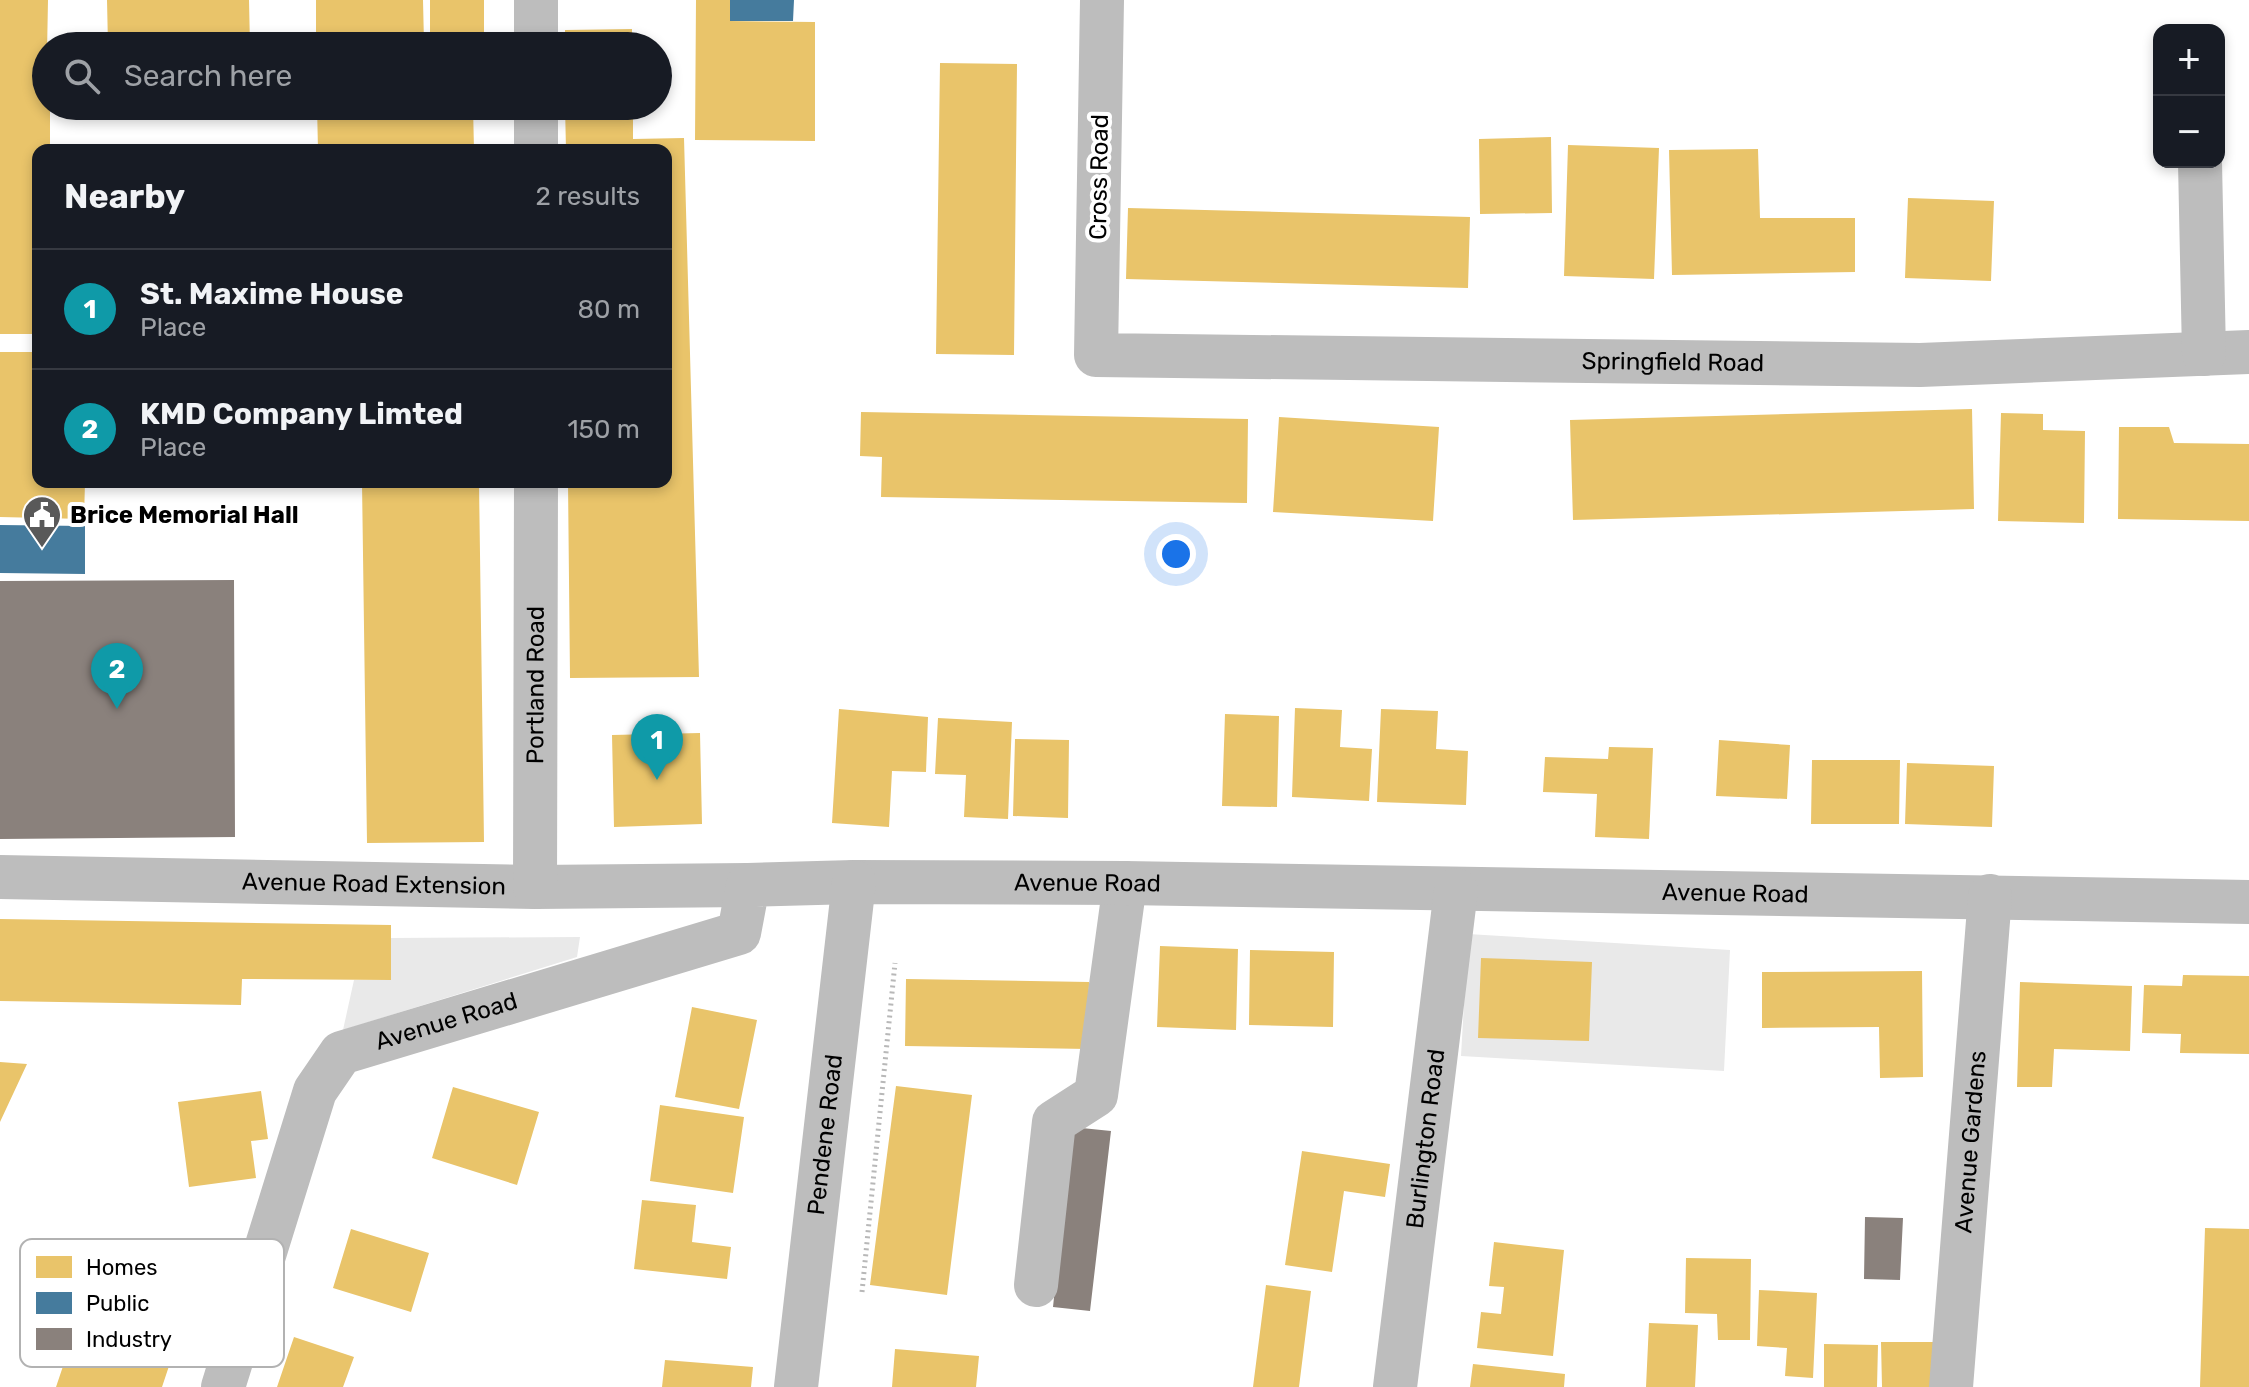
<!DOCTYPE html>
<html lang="en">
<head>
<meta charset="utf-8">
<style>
  body { margin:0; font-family:Rubik,sans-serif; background:#20242c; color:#f1f3f6 }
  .controls { position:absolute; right:24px; top:24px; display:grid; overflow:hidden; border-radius:16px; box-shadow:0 4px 12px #0003 }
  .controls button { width:72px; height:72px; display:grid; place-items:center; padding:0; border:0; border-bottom:2px solid #363941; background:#171b24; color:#f1f3f6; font:40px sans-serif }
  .you { position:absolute; left:1176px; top:554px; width:28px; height:28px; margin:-20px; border:6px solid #fff; border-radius:50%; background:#1a73e8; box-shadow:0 0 0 12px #1a73e833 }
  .badge { display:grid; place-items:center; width:52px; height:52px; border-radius:50%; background:#1a73e8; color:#fff; font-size:26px; font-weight:700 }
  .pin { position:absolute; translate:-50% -66px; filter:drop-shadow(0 2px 4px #0008) }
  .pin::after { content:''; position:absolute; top:42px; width:28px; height:24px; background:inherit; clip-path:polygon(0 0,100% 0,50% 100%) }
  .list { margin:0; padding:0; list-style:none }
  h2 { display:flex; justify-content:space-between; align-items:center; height:104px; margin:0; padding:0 32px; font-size:34px }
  h2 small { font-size:26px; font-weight:400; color:#9ea1a6 }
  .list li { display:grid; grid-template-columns:52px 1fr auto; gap:24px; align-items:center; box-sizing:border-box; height:120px; padding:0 32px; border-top:2px solid #363941 }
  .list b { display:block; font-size:30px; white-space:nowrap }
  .list p { margin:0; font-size:26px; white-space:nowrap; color:#9ea1a6 }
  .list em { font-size:26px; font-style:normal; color:#9ea1a6 }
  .icon { flex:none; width:44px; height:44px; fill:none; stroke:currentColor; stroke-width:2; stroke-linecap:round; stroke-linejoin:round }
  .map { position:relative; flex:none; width:2249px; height:1387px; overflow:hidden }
  .search { position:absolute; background:#171b24; box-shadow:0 4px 12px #0003; left:32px; top:32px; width:640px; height:88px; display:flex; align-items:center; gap:20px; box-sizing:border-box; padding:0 28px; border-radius:44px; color:#9ea1a6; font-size:30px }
  .panel { position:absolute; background:#171b24; box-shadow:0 4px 12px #0003; left:32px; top:144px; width:640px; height:344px; border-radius:16px }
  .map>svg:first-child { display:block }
  .green { fill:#e9e9e9 }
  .homes { fill:#e9c46a }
  .public { fill:#457b9d }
  .industry { fill:#8a817c }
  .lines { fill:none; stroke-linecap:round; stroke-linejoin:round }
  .path { stroke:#b8b8b8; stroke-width:5; stroke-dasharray:2 4; stroke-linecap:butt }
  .minor { stroke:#bdbdbd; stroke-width:44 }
  .labels { text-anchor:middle; stroke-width:8; stroke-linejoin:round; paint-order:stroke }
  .street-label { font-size:24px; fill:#000; stroke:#fff }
  .poi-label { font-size:24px; font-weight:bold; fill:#000; stroke:#fff; text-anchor:start }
  .key { fill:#fff; stroke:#b2b2b2; stroke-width:2 }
  .key-label { font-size:22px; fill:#000 }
</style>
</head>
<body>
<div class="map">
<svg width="2249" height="1387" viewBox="0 0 2249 1387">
  <rect width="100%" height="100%" fill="#fff"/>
  <path class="green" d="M 1468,934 L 1730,950 L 1724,1071 L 1461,1056 Z
    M 580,937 L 577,957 L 343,1030 L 354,980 L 390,980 L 391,938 Z"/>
  <path class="homes" d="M 0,0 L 48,0 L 46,106 L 50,106 L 50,150 L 38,150 L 38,334 L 0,334 Z
    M 107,0 L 249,0 L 250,46 L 108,46 Z
    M 316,0 L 423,0 L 424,43 L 473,42 L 473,46 L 316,46 Z
    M 430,0 L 484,0 L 484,35 L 430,34 Z
    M 696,0 L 730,0 L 730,21 L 815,22 L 815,141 L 695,140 Z
    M 632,29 L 632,46 L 565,46 L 565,30 Z
    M 940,63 L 1017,64 L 1014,355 L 936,354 Z
    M 317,106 L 473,106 L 474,150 L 318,150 Z
    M 565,106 L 633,106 L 633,139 L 684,138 L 699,677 L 570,678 L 568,482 L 666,482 L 666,150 L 566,150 Z
    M 1551,137 L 1552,213 L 1480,214 L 1479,139 Z
    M 1568,145 L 1659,148 L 1654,279 L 1564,276 Z
    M 1758,149 L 1760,218 L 1855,218 L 1855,272 L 1672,275 L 1669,150 Z
    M 1908,198 L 1994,201 L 1991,281 L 1905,278 Z
    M 1128,208 L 1470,217 L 1468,288 L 1126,279 Z
    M 0,352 L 38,352 L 38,482 L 85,482 L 84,519 L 0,517 Z
    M 1972,409 L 1974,509 L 1573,520 L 1570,420 Z
    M 861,412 L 1248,419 L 1247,503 L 881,497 L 882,457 L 860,456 Z
    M 2001,413 L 2043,414 L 2043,430 L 2085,431 L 2084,523 L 1998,521 Z
    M 1279,417 L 1439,427 L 1433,521 L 1273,512 Z
    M 2119,427 L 2169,427 L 2174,443 L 2249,444 L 2249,521 L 2118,519 Z
    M 362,482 L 479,482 L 484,842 L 367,843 Z
    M 1295,708 L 1342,710 L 1340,747 L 1372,749 L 1369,801 L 1292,797 Z
    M 839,709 L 928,717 L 926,772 L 892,771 L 889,827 L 832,823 Z
    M 1381,709 L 1438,711 L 1436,749 L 1468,751 L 1466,805 L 1377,802 Z
    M 1225,714 L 1279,716 L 1277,807 L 1222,806 Z
    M 938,718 L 1012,722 L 1008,819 L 964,817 L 966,775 L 935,774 Z
    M 700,733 L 702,824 L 614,827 L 612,735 Z
    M 1015,739 L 1069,740 L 1068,818 L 1013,816 Z
    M 1719,740 L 1790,745 L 1787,799 L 1716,796 Z
    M 1609,747 L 1653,748 L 1649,839 L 1595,837 L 1597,794 L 1543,792 L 1545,757 L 1608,759 Z
    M 1812,760 L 1900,760 L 1899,824 L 1811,824 Z
    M 1907,763 L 1994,766 L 1992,827 L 1905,824 Z
    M 0,919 L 391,925 L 391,980 L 242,979 L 241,1005 L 0,1001 Z
    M 1160,946 L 1238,949 L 1236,1030 L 1157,1027 Z
    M 1250,950 L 1334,952 L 1333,1027 L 1249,1025 Z
    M 1481,958 L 1592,962 L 1589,1041 L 1478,1038 Z
    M 1922,971 L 1923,1077 L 1880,1078 L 1879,1027 L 1762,1028 L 1762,972 Z
    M 2183,975 L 2249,976 L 2249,1054 L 2180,1053 L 2181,1034 L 2142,1033 L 2144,985 L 2182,986 Z
    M 906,979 L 1089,982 L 1088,1049 L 905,1046 Z
    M 2020,982 L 2132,986 L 2130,1051 L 2054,1049 L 2052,1087 L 2017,1087 Z
    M 692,1007 L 757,1020 L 739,1109 L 675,1097 Z
    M 0,1062 L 27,1064 L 0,1122 Z
    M 896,1086 L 972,1095 L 947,1295 L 870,1285 Z
    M 453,1087 L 539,1112 L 517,1185 L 432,1158 Z
    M 261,1091 L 268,1139 L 251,1141 L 256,1178 L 189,1187 L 178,1102 Z
    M 660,1105 L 744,1117 L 733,1193 L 650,1181 Z
    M 1302,1151 L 1390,1164 L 1385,1197 L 1344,1191 L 1332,1272 L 1285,1265 Z
    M 642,1200 L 696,1205 L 692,1242 L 731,1247 L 727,1279 L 634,1269 Z
    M 2205,1228 L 2249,1229 L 2249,1387 L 2200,1387 Z
    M 351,1229 L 429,1253 L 411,1312 L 333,1288 Z
    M 1494,1242 L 1564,1250 L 1553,1356 L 1477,1348 L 1481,1312 L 1501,1314 L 1504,1287 L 1489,1286 Z
    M 1686,1258 L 1751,1259 L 1750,1340 L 1718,1340 L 1717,1314 L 1685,1313 Z
    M 1266,1285 L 1311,1291 L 1299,1387 L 1253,1387 Z
    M 1759,1290 L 1817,1293 L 1813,1378 L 1785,1376 L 1787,1348 L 1757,1346 Z
    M 84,1304 L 179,1336 L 162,1387 L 56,1387 Z
    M 1649,1323 L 1698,1325 L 1695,1387 L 1646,1387 Z
    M 294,1337 L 354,1357 L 343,1387 L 277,1387 Z
    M 1881,1342 L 1937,1342 L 1938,1387 L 1882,1387 Z
    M 1824,1344 L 1878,1345 L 1877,1387 L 1824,1387 Z
    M 895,1349 L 979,1356 L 976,1387 L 892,1387 Z
    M 665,1360 L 753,1367 L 751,1387 L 662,1387 Z
    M 1473,1364 L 1565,1374 L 1564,1387 L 1470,1387 Z"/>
  <path class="public" d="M 730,0 L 794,0 L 793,21 L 730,21 Z
    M 0,525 L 85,526 L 85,574 L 0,573 Z"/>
  <path class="industry" d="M 234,580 L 235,837 L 0,839 L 0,581 Z
    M 1072,1127 L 1111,1131 L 1090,1311 L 1053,1307 Z
    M 1865,1217 L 1903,1218 L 1900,1280 L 1864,1279 Z"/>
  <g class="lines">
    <path class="path" d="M 862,1292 L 895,963"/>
    <g class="minor">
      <path id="s1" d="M 1102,0 L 1096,355 L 1920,365 L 2249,352"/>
      <path d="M 536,46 L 536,0"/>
      <path d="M 536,150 L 536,106"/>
      <path d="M 2200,162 L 2204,354"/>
      <path id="s2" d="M 0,877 L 535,887 L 748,885"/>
      <path id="s3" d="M 535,887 L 536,482"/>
      <path d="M 1036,1285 L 1054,1122 L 1096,1095 L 1125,883"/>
      <path id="s4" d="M 223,1387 L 315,1091 L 341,1053 L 739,933 L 748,885 L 854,882 L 1125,883 L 2249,902"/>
      <path id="s5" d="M 796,1387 L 854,882"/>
      <path id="s6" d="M 1395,1387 L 1456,890"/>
      <path id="s7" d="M 1951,1387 L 1990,896"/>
    </g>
  </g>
  <defs>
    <symbol id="civic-pin" viewBox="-11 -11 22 30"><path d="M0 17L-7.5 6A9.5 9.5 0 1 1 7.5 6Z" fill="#595959" stroke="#fff"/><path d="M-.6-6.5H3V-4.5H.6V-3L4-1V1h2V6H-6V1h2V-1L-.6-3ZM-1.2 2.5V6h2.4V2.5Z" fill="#fff"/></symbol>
  </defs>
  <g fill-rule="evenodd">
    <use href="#civic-pin" x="20" y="493" width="44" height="60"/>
  </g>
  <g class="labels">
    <g class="street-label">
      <text transform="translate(1099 177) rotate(-89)" y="8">Cross Road</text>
      <text dy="8" stroke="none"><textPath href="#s1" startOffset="932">Springfield Road</textPath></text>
      <text dy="8" stroke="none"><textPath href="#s3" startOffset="202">Portland Road</textPath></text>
      <text dy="8" stroke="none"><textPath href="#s2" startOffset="374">Avenue Road Extension</textPath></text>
      <text dy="8" stroke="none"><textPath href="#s4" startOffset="1160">Avenue Road</textPath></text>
      <text dy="8" stroke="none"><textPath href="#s4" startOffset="1808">Avenue Road</textPath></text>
      <text dy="8" stroke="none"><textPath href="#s4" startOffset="466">Avenue Road</textPath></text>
      <text dy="8" stroke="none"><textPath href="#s5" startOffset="254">Pendene Road</textPath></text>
      <text dy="8" stroke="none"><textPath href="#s6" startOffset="250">Burlington Road</textPath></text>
      <text dy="8" stroke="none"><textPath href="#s7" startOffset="246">Avenue Gardens</textPath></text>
    </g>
    <g class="poi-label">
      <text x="70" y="523">Brice Memorial Hall</text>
    </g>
  </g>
  <rect x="20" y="1239" width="264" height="128" rx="12" class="key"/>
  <rect x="36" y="1256" width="36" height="22" fill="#e9c46a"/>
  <rect x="36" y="1292" width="36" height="22" fill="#457b9d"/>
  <rect x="36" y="1328" width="36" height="22" fill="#8a817c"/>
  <g class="key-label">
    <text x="86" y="1275">Homes</text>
    <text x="86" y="1311">Public</text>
    <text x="86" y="1347">Industry</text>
  </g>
</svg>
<div class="controls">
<button>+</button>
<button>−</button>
</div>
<div class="you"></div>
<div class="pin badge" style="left:657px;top:780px;background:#0f9aa8">1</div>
<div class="pin badge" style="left:117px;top:709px;background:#0f9aa8">2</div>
<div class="search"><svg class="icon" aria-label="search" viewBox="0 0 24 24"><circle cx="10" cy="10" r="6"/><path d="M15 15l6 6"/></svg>Search here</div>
<section class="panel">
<h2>Nearby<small>2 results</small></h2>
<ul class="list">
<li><span class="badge" style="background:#0f9aa8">1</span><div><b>St. Maxime House</b><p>Place</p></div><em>80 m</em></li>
<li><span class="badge" style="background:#0f9aa8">2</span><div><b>KMD Company Limted</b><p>Place</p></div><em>150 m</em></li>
</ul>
</section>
</div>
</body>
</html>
